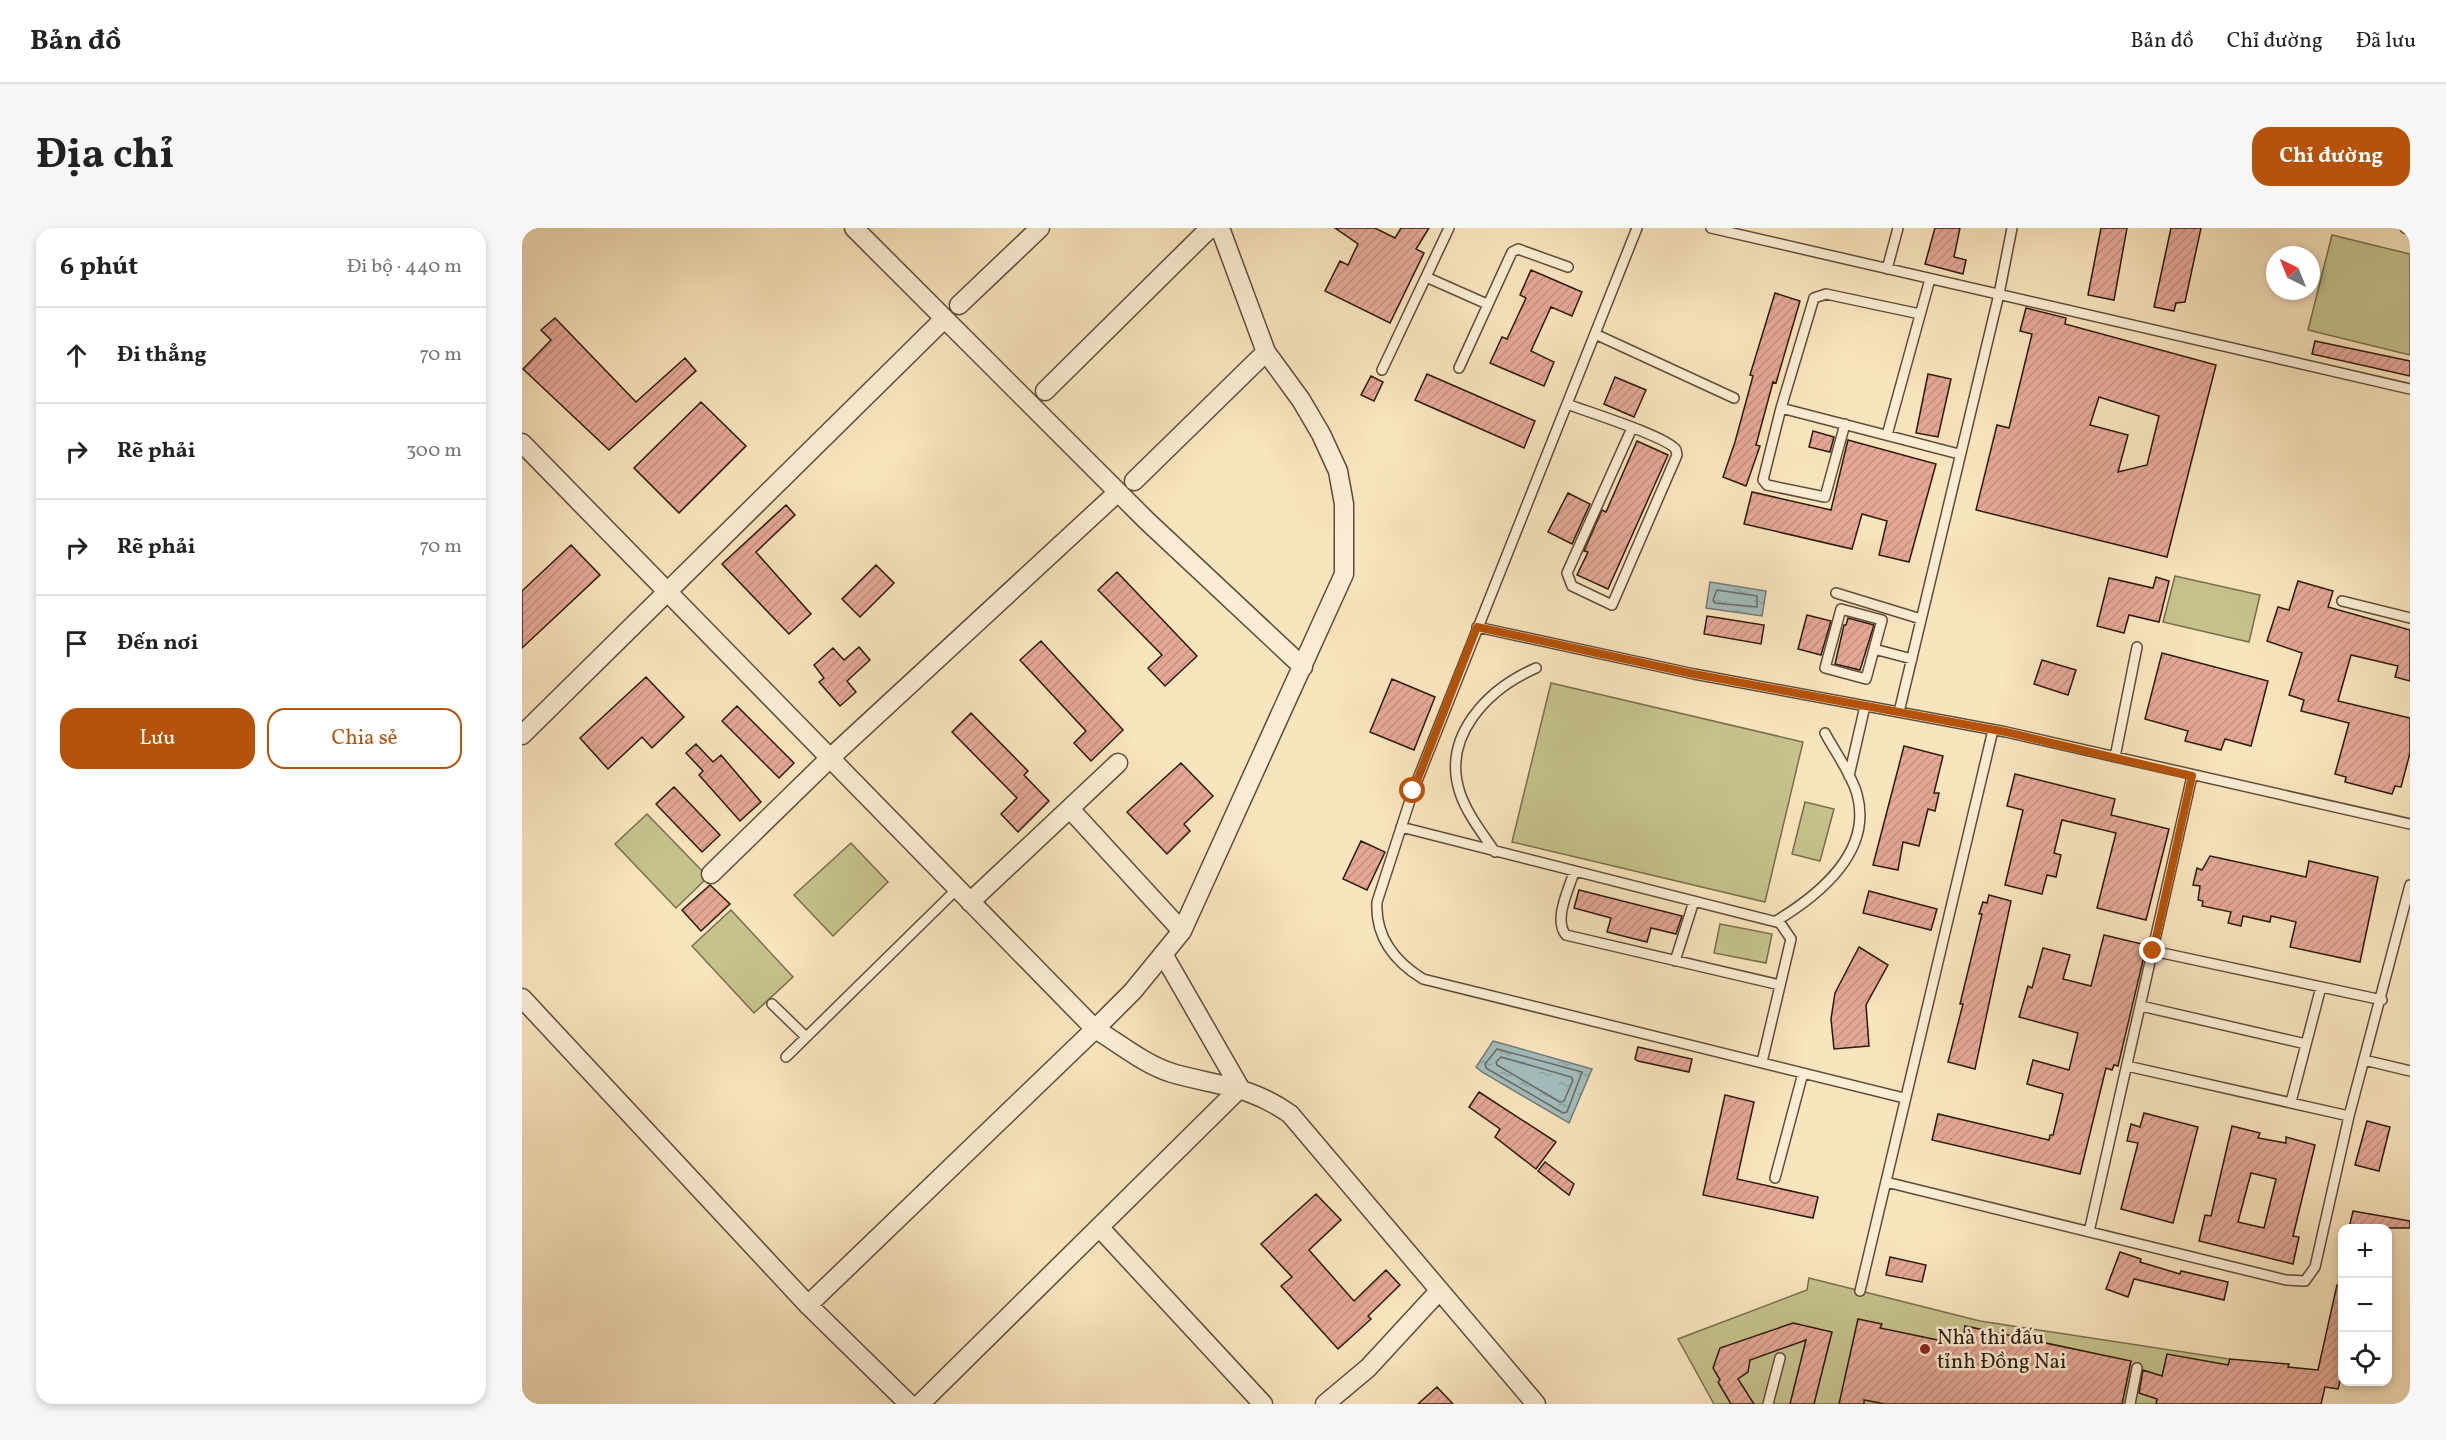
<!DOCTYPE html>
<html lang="vi">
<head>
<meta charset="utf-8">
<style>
  body { margin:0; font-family:Vollkorn,serif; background:#f6f6f6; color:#222 }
  .controls { position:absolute; right:18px; bottom:18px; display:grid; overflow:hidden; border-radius:12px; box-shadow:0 3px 9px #0003 }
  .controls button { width:54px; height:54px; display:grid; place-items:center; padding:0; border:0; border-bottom:2px solid #e0e0e0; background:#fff; color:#222; font:30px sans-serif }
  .compass { position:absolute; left:1744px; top:18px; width:54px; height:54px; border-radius:50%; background:#fff; box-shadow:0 3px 9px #0003; rotate:317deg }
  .stop { position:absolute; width:18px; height:18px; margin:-14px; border:4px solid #b45309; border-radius:50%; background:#fff }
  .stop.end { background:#b45309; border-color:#fff; box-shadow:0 2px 6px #0008 }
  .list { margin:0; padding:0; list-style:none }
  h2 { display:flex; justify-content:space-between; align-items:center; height:78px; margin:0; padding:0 24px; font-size:26px }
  h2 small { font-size:20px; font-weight:400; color:#767676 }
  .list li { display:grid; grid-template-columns:39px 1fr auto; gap:18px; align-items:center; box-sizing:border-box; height:96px; padding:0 24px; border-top:2px solid #e0e0e0 }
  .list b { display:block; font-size:22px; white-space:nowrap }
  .list em { font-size:20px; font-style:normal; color:#767676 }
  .actions { display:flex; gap:12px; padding:18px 24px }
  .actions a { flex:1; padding:14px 0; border:2px solid #b45309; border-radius:18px; text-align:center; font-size:21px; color:#b45309 }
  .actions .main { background:#b45309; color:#fff }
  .icon { flex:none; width:33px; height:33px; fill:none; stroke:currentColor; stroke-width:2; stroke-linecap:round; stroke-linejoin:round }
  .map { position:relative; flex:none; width:1888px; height:1176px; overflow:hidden; border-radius:18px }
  header { display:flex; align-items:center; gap:36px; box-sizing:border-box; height:84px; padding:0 30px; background:#fff; border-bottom:2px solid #e0e0e0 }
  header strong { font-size:28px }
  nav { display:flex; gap:33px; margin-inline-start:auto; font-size:21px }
  .intro { display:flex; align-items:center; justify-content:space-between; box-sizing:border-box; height:144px; padding:0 36px }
  h1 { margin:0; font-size:42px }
  .button { padding:15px 27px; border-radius:18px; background:#b45309; color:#fff; font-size:21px; font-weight:700 }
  main { display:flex; gap:36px; padding:0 36px }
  aside { flex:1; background:#fff; border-radius:18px; box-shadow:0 3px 9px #0003 }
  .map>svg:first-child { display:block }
  .grass { fill:#c5c28c; stroke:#796e4c; stroke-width:1.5 }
  .water { fill:url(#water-ripples); stroke:#737b75; stroke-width:1.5 }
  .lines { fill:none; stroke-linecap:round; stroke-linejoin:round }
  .shore { stroke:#686b64; stroke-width:1.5 }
  .building { fill:url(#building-hatch); stroke:#2d1a0b; stroke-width:1.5; fill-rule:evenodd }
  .service-casing { stroke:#604c38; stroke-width:12 }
  .minor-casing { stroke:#604c38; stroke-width:21 }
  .service { stroke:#faedd4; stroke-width:9 }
  .minor { stroke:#faedd4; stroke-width:18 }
  .route { stroke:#b45309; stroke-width:8 }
  .poi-dot { fill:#8f2418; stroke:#faedd4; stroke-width:2 }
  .labels { text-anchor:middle; stroke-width:5; stroke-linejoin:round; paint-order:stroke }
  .poi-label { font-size:21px; fill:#2d1a0b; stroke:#faedd4; text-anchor:start }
</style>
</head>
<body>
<header>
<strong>Bản đồ</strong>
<nav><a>Bản đồ</a><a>Chỉ đường</a><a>Đã lưu</a></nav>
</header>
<div class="intro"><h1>Địa chỉ</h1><a class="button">Chỉ đường</a></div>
<main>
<aside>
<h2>6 phút<small>Đi bộ · 440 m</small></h2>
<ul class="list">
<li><svg class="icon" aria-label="ahead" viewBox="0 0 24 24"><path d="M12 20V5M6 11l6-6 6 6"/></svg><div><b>Đi thẳng</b></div><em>70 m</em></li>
<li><svg class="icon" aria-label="right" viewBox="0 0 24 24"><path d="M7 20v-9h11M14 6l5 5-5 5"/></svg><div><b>Rẽ phải</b></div><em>300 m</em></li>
<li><svg class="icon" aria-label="right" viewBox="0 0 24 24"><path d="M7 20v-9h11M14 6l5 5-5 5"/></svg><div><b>Rẽ phải</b></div><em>70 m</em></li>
<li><svg class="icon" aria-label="arrive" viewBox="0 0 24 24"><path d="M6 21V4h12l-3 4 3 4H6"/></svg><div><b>Đến nơi</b></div></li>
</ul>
<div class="actions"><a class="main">Lưu</a><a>Chia sẻ</a></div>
</aside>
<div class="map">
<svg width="1888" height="1176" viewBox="0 0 1888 1176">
  <defs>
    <pattern id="water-ripples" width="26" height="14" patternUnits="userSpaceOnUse" patternTransform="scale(1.5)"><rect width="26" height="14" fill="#a2bcbc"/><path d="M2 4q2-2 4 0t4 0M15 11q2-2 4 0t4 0" fill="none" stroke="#8ca1a0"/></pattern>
    <pattern id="building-hatch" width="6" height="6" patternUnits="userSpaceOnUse" patternTransform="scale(1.5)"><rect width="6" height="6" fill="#e4a896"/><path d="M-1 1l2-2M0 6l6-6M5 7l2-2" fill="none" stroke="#c49080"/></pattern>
  </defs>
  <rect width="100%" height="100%" fill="#f8e4bd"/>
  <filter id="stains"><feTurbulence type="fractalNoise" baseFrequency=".00333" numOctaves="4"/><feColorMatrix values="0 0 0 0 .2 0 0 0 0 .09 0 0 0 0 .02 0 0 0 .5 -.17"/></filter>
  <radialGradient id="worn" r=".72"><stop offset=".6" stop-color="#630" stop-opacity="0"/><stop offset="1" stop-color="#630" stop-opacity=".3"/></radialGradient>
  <path class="grass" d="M 1810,7 L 1888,26 L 1888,127 L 1786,102 Z
    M 1653,348 L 1738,367 L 1727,414 L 1641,394 Z
    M 1029,455 L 1281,514 L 1243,674 L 990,614 Z
    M 1283,574 L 1312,581 L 1298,633 L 1270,626 Z
    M 125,586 L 186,649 L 154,680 L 93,616 Z
    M 329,615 L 366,654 L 311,708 L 272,667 Z
    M 209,682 L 271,749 L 232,785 L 170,718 Z
    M 1198,696 L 1250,706 L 1244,735 L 1192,725 Z
    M 1287,1050 L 1458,1093 L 1708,1131 L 1697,1176 L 1192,1176 L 1156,1111 L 1285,1062 Z"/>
  <path class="water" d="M 1188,354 L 1244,363 L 1240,388 L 1184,380 Z
    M 971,813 L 1070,841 L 1047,895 L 960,844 L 954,839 Z"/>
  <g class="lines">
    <path class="shore" d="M 1195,362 L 1235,368 L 1235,379 L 1193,375 L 1191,372 Z
      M 975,821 L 1060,844 L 1045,884 L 1041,885 L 964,840 L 963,836 Z
      M 979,829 L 1049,849 L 1051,852 L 1042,873 L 1038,874 L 975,837 L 974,834 Z"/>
  </g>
  <path class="building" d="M 813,0 L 853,0 L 873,10 L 879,0 L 907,0 L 894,21 L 902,25 L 868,95 L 803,63 L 818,33 L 826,37 L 836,16 Z
    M 1413,0 L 1438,0 L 1432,29 L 1444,32 L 1441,46 L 1403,36 Z
    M 1579,0 L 1605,0 L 1592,72 L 1566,67 Z
    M 1649,0 L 1679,0 L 1663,74 L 1654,75 L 1652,83 L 1632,79 Z
    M 1009,42 L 1060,64 L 1050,88 L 1029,79 L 1009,123 L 1032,134 L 1022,158 L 968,135 L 980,109 L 985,111 L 1004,70 L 998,67 Z
    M 1253,65 L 1278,73 L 1254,155 L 1251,154 L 1234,217 L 1238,218 L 1224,258 L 1201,249 L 1213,214 L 1231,148 L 1228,147 Z
    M 1504,80 L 1544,90 L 1543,96 L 1694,137 L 1645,329 L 1454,282 L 1475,197 L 1487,200 L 1510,106 L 1498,103 ZM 1577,169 L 1637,188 L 1625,237 L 1596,244 L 1606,207 L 1568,197 Z
    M 33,90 L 114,174 L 163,130 L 174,143 L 87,222 L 1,141 L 29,112 L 19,102 Z
    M 1793,113 L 1888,133 L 1888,148 L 1790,126 Z
    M 905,146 L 1013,193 L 1002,220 L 893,172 Z
    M 1406,146 L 1429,151 L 1416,209 L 1394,205 Z
    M 849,148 L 861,154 L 852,173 L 839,167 Z
    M 1093,149 L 1124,162 L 1112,189 L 1082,176 Z
    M 179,174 L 224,218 L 157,285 L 112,240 Z
    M 1291,203 L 1312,209 L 1308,224 L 1287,219 Z
    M 1326,212 L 1414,236 L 1387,334 L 1357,327 L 1365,293 L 1340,286 L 1330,321 L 1222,296 L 1230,264 L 1309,282 Z
    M 1115,213 L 1146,227 L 1086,361 L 1055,347 L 1066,324 L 1062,323 L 1080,282 L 1084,284 Z
    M 1046,265 L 1068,276 L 1050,316 L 1026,304 Z
    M 264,277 L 273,287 L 234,324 L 289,386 L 267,406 L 200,336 Z
    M 49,317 L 78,347 L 0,420 L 0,363 Z
    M 354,337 L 372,355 L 338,389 L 320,371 Z
    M 595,344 L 675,428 L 643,458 L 626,440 L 640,427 L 576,362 Z
    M 1634,349 L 1647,353 L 1637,394 L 1607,387 L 1602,405 L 1575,398 L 1587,350 L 1631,360 Z
    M 1776,353 L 1811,363 L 1806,379 L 1888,402 L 1888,453 L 1873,449 L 1876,438 L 1829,427 L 1816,473 L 1888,490 L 1888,525 L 1879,559 L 1873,558 L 1870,566 L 1823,554 L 1824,549 L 1813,546 L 1827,495 L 1779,483 L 1782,472 L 1767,467 L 1780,425 L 1745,413 L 1756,379 L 1767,382 Z
    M 1285,387 L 1309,393 L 1299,427 L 1276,421 Z
    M 1185,388 L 1242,397 L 1239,416 L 1182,406 Z
    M 1326,390 L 1352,397 L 1338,442 L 1313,436 L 1322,397 L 1324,397 Z
    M 519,413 L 601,502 L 569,533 L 552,515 L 564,503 L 498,432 Z
    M 337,419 L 348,432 L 325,453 L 334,464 L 318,478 L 297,454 L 302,450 L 292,437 L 311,420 L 322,432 Z
    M 1640,425 L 1746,453 L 1729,518 L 1703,511 L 1699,522 L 1663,513 L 1666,503 L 1623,491 Z
    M 1520,432 L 1554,442 L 1546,467 L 1512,456 Z
    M 124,449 L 162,489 L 130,520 L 120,509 L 86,541 L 58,510 Z
    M 870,451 L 913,469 L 892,522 L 848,504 Z
    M 215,478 L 272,535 L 257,550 L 200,493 Z
    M 449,485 L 506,543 L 502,547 L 527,573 L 496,604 L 479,586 L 495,570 L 430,504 Z
    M 174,516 L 191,534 L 199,527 L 239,574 L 218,593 L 177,547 L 181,543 L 164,525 Z
    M 1382,518 L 1421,528 L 1412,565 L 1417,565 L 1413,583 L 1406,581 L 1397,618 L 1381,614 L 1376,642 L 1351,637 Z
    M 659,535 L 691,568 L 662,596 L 668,603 L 645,626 L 605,584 Z
    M 1493,546 L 1593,571 L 1589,587 L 1647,601 L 1624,692 L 1575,680 L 1594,605 L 1540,592 L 1532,625 L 1539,627 L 1534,649 L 1525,647 L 1520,666 L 1483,657 L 1501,582 L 1485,578 Z
    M 152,559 L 198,607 L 180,624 L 134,576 Z
    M 839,613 L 863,624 L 845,662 L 821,651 Z
    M 1688,628 L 1784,649 L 1787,633 L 1856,649 L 1838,734 L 1768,719 L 1774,694 L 1749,688 L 1748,694 L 1721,688 L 1719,698 L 1706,695 L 1709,684 L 1680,678 L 1681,673 L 1676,672 L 1678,658 L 1671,657 L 1675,640 L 1680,642 Z
    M 188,657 L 208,676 L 179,703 L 160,682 Z
    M 1057,662 L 1160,688 L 1154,706 L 1129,700 L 1125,714 L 1085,704 L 1089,690 L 1052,680 Z
    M 1347,663 L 1415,681 L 1409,702 L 1341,685 Z
    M 1467,667 L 1489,673 L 1453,841 L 1426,834 L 1441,776 L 1438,776 L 1460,686 L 1457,686 L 1461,674 L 1465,675 Z
    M 1582,707 L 1620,716 L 1619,723 L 1623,724 L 1596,838 L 1592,837 L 1590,842 L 1584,840 L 1558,946 L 1410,912 L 1416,886 L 1527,912 L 1528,907 L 1531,907 L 1541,866 L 1505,856 L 1511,832 L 1547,842 L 1556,805 L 1497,789 L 1506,758 L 1510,760 L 1521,720 L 1548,727 L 1541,751 L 1569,758 Z
    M 1337,719 L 1366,737 L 1344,777 L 1347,818 L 1312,821 L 1309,791 L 1313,765 Z
    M 1116,819 L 1170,831 L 1167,844 L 1116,833 L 1113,831 Z
    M 957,864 L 1034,914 L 1014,941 L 973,909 L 978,901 L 947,879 Z
    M 1203,867 L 1232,874 L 1215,951 L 1296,969 L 1291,990 L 1181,967 Z
    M 1622,885 L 1676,899 L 1651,995 L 1599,981 L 1616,915 L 1605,913 L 1609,896 L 1618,899 Z
    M 1845,893 L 1868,899 L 1857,943 L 1833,937 Z
    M 1710,898 L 1738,905 L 1736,910 L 1764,915 L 1764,909 L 1793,917 L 1771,1008 L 1777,1009 L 1771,1036 L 1677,1013 L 1683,987 L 1689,988 ZM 1729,945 L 1754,951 L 1742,1000 L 1716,994 Z
    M 1023,934 L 1052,956 L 1047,967 L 1016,943 Z
    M 794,966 L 819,992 L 787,1022 L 832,1073 L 864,1042 L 878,1057 L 846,1088 L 849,1091 L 816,1121 L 759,1058 L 770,1049 L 739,1016 Z
    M 1831,983 L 1888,993 L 1888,1000 L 1827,1000 Z
    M 1598,1024 L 1619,1031 L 1618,1034 L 1658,1046 L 1659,1043 L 1706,1054 L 1702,1072 L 1612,1051 L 1606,1069 L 1584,1061 Z
    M 1368,1029 L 1404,1037 L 1400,1054 L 1364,1047 Z
    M 1815,1057 L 1821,1057 L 1821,1142 L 1816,1161 L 1803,1159 L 1799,1176 L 1634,1176 L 1635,1171 L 1617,1165 L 1621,1142 L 1640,1148 L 1645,1126 L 1706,1137 L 1708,1131 L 1767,1136 L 1766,1139 L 1796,1142 Z
    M 1336,1091 L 1360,1096 L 1358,1100 L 1440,1117 L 1443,1098 L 1609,1133 L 1600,1176 L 1363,1176 L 1342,1172 L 1342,1176 L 1317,1176 Z
    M 1271,1095 L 1310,1104 L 1292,1176 L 1268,1176 L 1284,1112 L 1228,1132 L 1226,1144 L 1216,1151 L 1232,1176 L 1209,1176 L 1196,1154 L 1198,1152 L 1191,1140 L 1198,1120 Z
    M 915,1159 L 931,1176 L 896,1176 Z"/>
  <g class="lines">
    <defs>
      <path id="service" d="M 1115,0 L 891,563 L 855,674 C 853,709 872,733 901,751 L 1382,870
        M 1189,0 L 1888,161
        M 1883,0 L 1888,1
        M 1365,41 L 1376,0
        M 904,49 L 965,76
        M 1073,106 L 1212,170
        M 937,140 L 990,24 L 996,21 L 1046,39
        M 860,142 L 927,0
        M 1045,176 C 1063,183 1147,209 1154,222 L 1155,227 L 1090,377 L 1050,358 L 1045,345 L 1110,200
        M 1259,180 L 1437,226
        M 1323,196 L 1303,269 L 1245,257 L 1241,252 L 1259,180 L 1292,70 L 1304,66 L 1398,86
        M 1365,207 L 1408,51
        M 1314,365 L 1399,391
        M 1820,373 L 1888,390
        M 1319,381 L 1360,392 L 1344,451 L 1303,440 Z
        M 955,399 L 1172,446 L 1484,504 L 1888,596
        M 1352,421 L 1390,431
        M 1377,484 L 1477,66 L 1490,0
        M 1593,529 L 1615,419
        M 1327,548 L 1343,478
        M 879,599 L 1258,695 L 1269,711 L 1240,834
        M 973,624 C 961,606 945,586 938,565 C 919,508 966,461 1014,440
        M 1052,644 C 1047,661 1031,692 1044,707 L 1258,757
        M 1254,693 C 1297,667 1351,624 1335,566 C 1329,545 1313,524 1303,505
        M 1631,723 L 1860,772
        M 1153,733 L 1172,673
        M 250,776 L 284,809
        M 1619,778 L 1784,816
        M 264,829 L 435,661
        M 1842,832 L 1888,843
        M 1605,838 L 1827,888
        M 1769,874 L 1799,759
        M 1253,950 L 1281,845
        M 1364,954 L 1764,1052 L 1783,1053 L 1793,1039 L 1827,888 L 1888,657
        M 1567,1004 L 1670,548
        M 1338,1063 L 1471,502
        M 1246,1176 L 1258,1130
        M 1608,1176 L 1615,1140"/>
      <path id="minor" d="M 332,0 L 624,292 L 781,439
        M 437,77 L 518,0
        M 523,163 L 688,0
        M 0,215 L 573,801 L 611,763 L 660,703 L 822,346 L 822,276 L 816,243 L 799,206 L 779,172 L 744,124 L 698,0
        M 612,253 L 744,124
        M 0,507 L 422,91
        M 548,581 L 660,703
        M 189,646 L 307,531 L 596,264
        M 448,674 L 596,535
        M 0,770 L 286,1077 L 387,1176
        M 577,999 L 741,1176
        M 286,1077 L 573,801 C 597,815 623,837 650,845 C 695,858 727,857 768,886 L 1014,1176
        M 398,1176 L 718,860 L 641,726
        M 803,1176 L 846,1140 L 917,1063"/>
    </defs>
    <use href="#service" class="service-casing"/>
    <use href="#minor" class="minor-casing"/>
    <use href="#service" class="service"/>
    <use href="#minor" class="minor"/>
  </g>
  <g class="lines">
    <path class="route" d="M 891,563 L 955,399 L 1172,446 L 1484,504 L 1670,548 L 1631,723"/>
  </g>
  <circle class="poi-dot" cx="1403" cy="1121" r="6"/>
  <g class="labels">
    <g class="poi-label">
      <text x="1415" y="1116">Nhà thi đấu<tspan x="1415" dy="24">tỉnh Đồng Nai</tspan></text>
    </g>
  </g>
  <rect width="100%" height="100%" filter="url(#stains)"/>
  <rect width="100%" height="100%" fill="url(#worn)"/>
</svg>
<div class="controls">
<button>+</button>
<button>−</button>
<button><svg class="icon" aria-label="locate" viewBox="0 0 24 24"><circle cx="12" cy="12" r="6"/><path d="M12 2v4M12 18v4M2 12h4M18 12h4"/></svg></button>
</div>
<svg class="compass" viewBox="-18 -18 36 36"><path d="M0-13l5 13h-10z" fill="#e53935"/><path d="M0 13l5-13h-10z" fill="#767676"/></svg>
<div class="stop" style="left:891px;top:563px"></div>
<div class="stop end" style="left:1631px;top:723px"></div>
</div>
</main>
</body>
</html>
